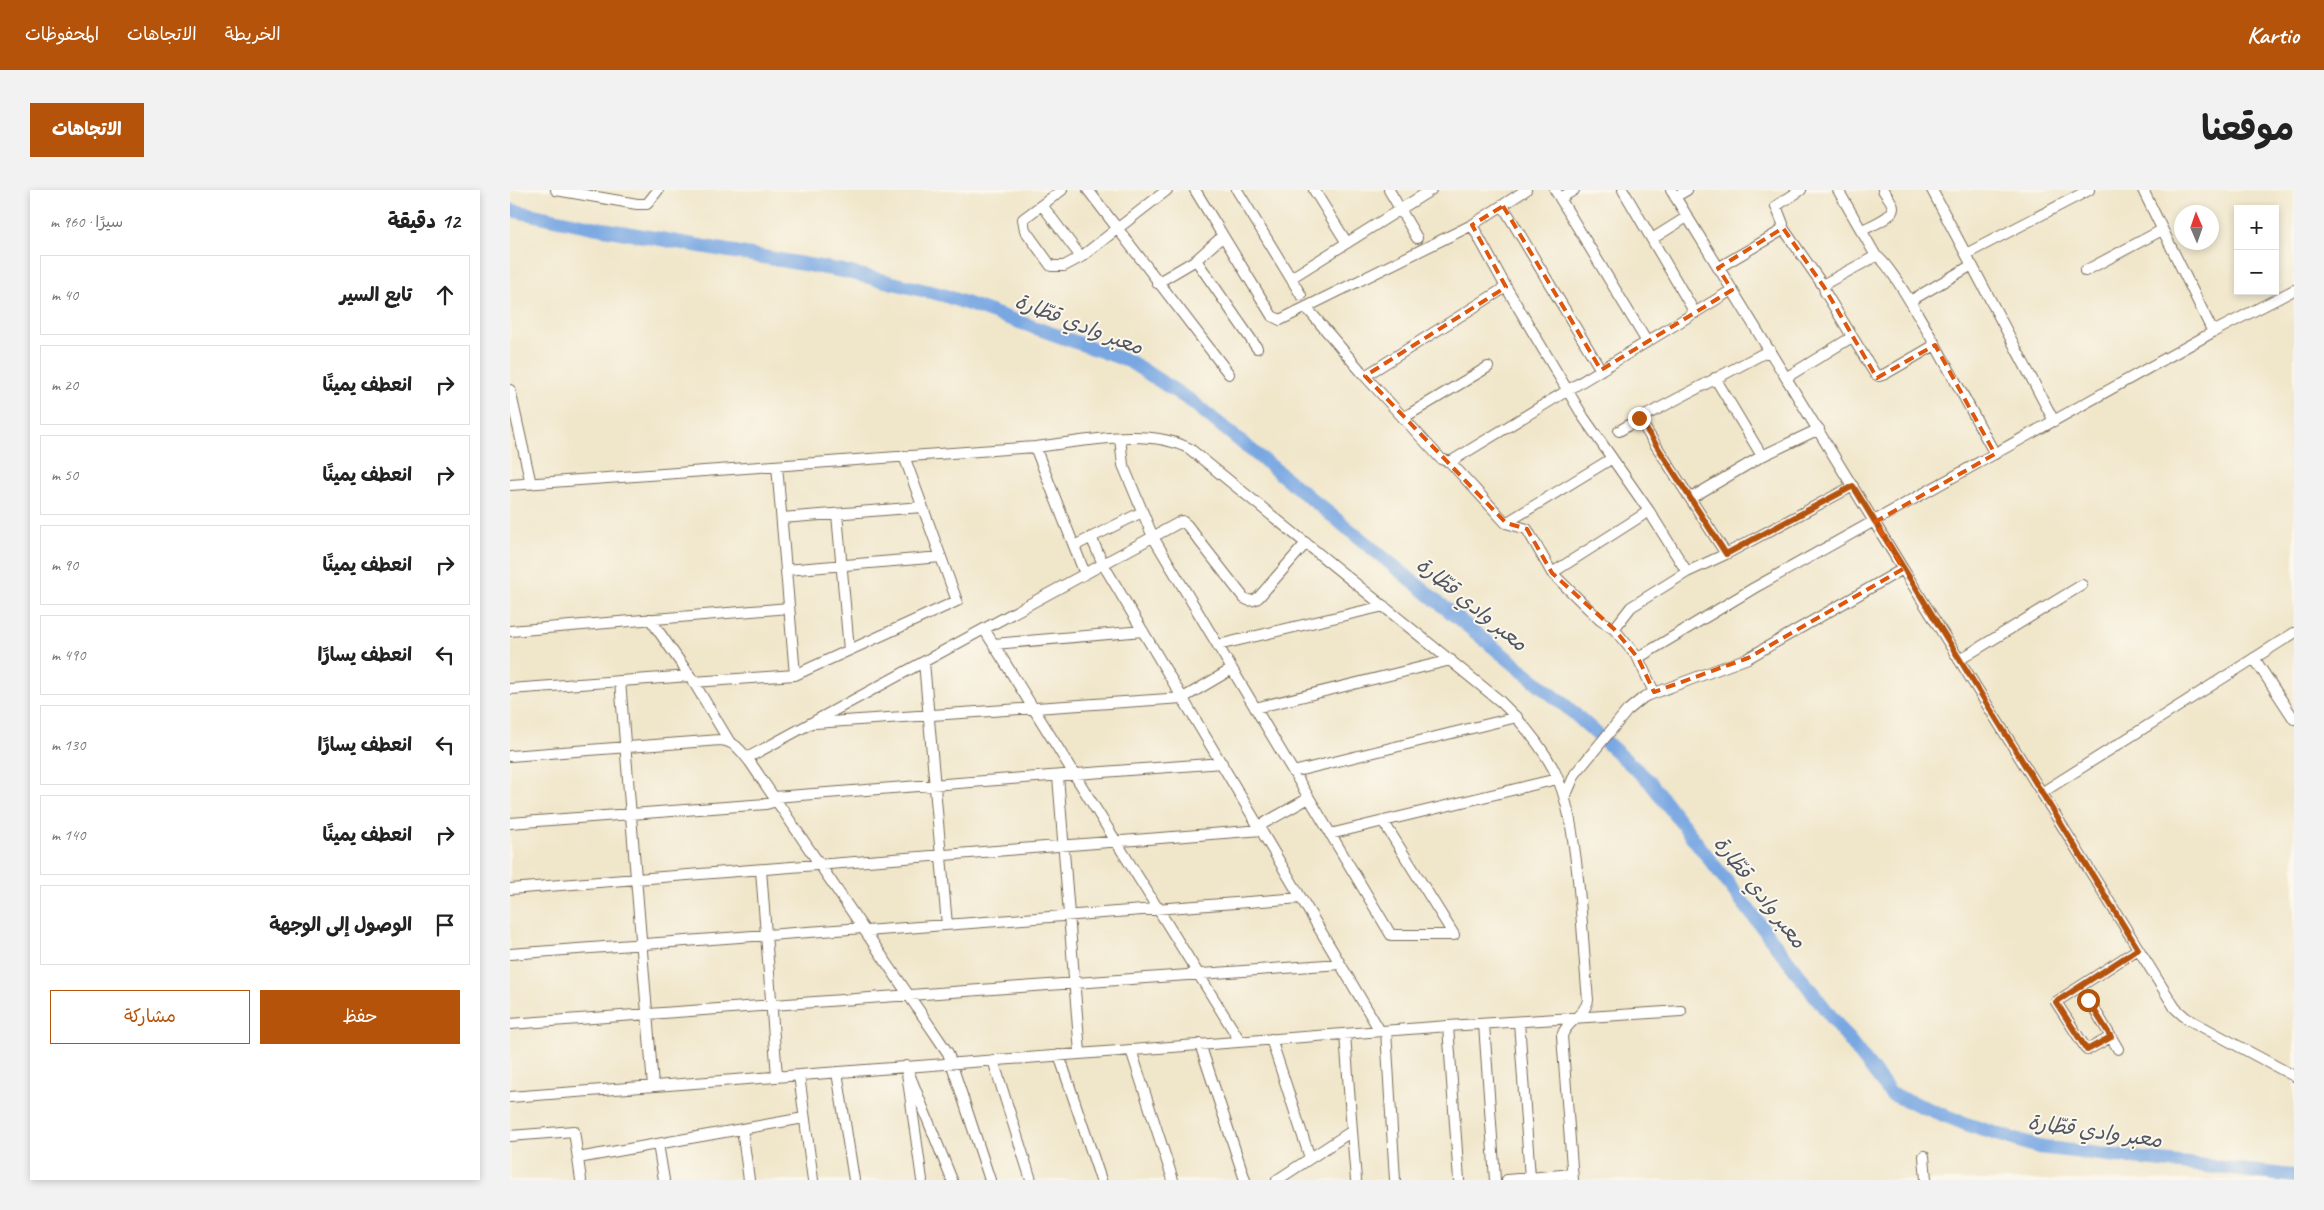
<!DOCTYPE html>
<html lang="ar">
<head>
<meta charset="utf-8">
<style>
  body { margin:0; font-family:Caveat,"Playpen Sans Arabic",sans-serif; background:#f2f2f2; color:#222; direction:rtl }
  .controls { position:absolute; right:15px; top:15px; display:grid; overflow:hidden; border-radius:0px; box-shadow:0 2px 8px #0003 }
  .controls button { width:45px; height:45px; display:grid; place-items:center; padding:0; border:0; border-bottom:1px solid #e0e0e0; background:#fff; color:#222; font:25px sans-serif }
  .compass { position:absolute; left:1664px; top:15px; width:45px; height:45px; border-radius:50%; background:#fff; box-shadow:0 2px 8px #0003; rotate:358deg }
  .stop { position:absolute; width:15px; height:15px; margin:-11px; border:4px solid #b45309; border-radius:50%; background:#fff }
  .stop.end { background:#b45309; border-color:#fff; box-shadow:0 1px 5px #0008 }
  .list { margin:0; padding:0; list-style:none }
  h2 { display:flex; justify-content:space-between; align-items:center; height:65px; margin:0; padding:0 20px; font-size:21px }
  h2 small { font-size:16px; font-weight:400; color:#767676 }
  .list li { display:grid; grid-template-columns:32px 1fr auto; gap:15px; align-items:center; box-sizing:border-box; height:80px; margin:0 10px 10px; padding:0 10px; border:1px solid #e0e0e0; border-radius:0px }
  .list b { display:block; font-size:19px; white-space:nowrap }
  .list em { font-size:16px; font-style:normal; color:#767676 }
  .actions { display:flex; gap:10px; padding:15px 20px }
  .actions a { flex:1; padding:11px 0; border:1px solid #b45309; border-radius:0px; text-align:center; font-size:18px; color:#b45309 }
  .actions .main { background:#b45309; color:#fff }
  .icon { flex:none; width:28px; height:28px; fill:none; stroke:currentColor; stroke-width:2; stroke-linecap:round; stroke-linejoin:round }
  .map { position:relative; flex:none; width:1784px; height:990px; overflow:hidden; direction:ltr; border-radius:0px }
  header { display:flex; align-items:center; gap:30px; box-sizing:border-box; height:70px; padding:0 25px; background:#b45309; color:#fff }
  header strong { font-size:24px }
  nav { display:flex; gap:28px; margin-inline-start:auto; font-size:18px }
  .intro { display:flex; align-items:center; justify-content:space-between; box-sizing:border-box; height:120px; padding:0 30px }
  h1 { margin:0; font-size:35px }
  .button { padding:12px 22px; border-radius:0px; background:#b45309; color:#fff; font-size:18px; font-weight:700 }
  main { display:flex; gap:30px; padding:0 30px }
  aside { flex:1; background:#fff; border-radius:0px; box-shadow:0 2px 8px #0003 }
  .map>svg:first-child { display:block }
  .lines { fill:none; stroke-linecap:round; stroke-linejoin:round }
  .river { stroke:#79a7e2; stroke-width:14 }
  .minor-casing { stroke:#7a6c5a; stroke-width:12 }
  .minor { stroke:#fff; stroke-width:10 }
  .route { stroke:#b45309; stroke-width:6 }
  .marked { fill:none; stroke:#df570d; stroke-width:4; stroke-dasharray:10 6; stroke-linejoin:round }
  .labels { text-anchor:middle; stroke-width:4; stroke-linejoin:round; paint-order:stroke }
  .water-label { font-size:21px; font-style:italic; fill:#515663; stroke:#fbf7ec }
</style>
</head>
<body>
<header>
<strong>Kartio</strong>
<nav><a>الخريطة</a><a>الاتجاهات</a><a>المحفوظات</a></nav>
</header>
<div class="intro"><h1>موقعنا</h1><a class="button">الاتجاهات</a></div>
<main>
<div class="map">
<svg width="1784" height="990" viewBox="0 0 1784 990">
  <rect width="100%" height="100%" fill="#fbf7ec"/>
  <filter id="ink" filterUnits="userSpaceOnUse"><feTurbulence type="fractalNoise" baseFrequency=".02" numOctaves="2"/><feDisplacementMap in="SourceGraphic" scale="10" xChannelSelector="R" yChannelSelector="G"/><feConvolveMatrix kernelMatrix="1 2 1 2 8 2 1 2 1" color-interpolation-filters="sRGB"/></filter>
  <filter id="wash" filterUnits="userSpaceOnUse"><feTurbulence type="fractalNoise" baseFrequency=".0096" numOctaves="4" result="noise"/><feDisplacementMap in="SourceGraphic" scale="20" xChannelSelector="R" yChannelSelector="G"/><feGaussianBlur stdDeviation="1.12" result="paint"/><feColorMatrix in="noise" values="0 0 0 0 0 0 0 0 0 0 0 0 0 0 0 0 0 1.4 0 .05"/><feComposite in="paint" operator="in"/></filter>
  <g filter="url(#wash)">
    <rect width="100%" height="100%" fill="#f0e6ca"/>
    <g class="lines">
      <path class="river" d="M 0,20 L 82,37 L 333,81 L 433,105 L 619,171 L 681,211 L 1057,517 L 1139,591 L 1381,904 L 1456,934 L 1528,957 L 1784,986"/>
    </g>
  </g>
  <g filter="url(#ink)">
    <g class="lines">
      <defs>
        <path id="minor" d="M 46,0 L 127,14 L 137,14 L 148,0
          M 552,0 L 513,29 L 515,40 L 541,76 L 554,76 L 571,67 L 657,0
          M 578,0 L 719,184
          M 685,0 L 762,126 L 770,130 L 962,35 L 1016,0
          M 727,0 L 791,105
          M 804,0 L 837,53
          M 879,0 L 907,48
          M 1045,0 L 1137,152
          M 1113,0 L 1185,123
          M 1328,0 L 1366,66 C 1384,71 1470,238 1485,264
          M 1422,0 L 1459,70
          M 1633,0 L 1703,142
          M 1165,7 L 1177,0
          M 1051,8 L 1064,0
          M 532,15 L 571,67
          M 993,16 L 1091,180
          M 962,35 L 996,97 L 1074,228 L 1139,321 L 1177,382
          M 1273,38 L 1314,97 L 1315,102 L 1365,184 L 1369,186 L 1375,184 L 1425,155
          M 1351,41 C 1359,36 1383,28 1383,18 C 1383,12 1376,5 1373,0
          M 1142,49 L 1177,27
          M 1456,64 L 1579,0
          M 686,70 L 747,158
          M 1208,78 L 1271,41 L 1273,34 L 1266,16 L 1291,0
          M 1575,81 L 1652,40
          M 781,88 L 921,0
          M 647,93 L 686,70 L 713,46
          M 1314,97 L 1318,92 L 1366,66
          M 1400,111 L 1462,75 L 1544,231
          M 796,117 L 855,186 L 931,269 L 940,272 L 1222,100
          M 855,186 L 996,97
          M 1277,187 L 1342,147
          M 1205,188 L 1252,266
          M 0,200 L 21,294
          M 893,228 L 978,177
          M 1129,229 L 1216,364
          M 1109,241 L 1129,229 L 1260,160
          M 610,248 L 613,275 L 643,347 L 881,745 L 944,745 L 873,631
          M 525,257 L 575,384
          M 940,272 L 996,333 L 1017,339 L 1042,383 L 1090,430 L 1104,439 L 1128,468 L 1144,502
          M 267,276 L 285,485
          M 0,295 L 525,257 C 570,252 639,236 680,259 L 990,511 C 1011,531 1030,554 1044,580 C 1059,611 1063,646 1067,680 C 1072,723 1074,767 1078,810 C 1075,826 1056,831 1052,846 L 1063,990
          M 1181,308 L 1252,266 L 1309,239
          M 327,324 L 339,460
          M 272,328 L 412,317
          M 996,333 L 1101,269
          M 581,347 L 593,374 L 870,841
          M 564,356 L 632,322
          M 1393,379 L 1665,818 L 1676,828 L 1784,886
          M 276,380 L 431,367
          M 1042,383 L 1139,321
          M 140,429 L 180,486 L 219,551
          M 474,439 L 730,851
          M 1104,439 L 1121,417 L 1177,382 L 1216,364 L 1343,296
          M 0,441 L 279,418
          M 484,454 L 633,441
          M 708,455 L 874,416
          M 1128,468 L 1244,398 L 1703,142 L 1784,100
          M 1744,468 L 1784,529
          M 1449,470 L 1572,395
          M 414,472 L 437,735
          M 110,491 L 143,896
          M 183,492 L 285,485 L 447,411 L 394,266
          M 0,499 L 180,486
          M 745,518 L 941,470
          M 305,533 L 673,508 L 722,479
          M 0,566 L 210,550 C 225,551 231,561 240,572 L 438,863 L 480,990
          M 237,568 L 672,331 L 677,335 L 734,408 C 740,412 744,411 749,407 L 796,353
          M 783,582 L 1007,527
          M 548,586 L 570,863
          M 1533,602 L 1784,443
          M 264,607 L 712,573
          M 1055,607 L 1065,584 L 1117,521 L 1134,507 L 1238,468 L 1393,379 L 1161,0
          M 0,633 L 256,614 L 267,611
          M 749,636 L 799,608
          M 820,644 L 1047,589
          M 251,680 L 267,886
          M 0,699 L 752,640
          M 356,741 L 791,708
          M 0,764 L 353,738
          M 1579,810 L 1601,847 L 1577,860 L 1546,812 L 1628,759
          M 1009,832 L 1020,988
          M 0,834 L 830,774
          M 974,834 L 985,990
          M 938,836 L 949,990
          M 876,841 L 885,990
          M 1601,847 L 1608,859
          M 761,849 L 800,968
          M 690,854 L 735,990
          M 621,860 L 663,990
          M 549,865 L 591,990
          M 483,870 L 521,990
          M 327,882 L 344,990
          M 289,885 L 303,990
          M 0,907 L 938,836 L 1171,821
          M 232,939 L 239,990
          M 842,941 L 846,990
          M 0,946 L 64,941 L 71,990
          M 148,954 L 154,990
          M 1414,966 L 1416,990
          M 68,968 L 294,928
          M 412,990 L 396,876 L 442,990
          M 767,990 L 842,941 L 835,844
          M 997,990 L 1062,984"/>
      </defs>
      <use href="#minor" class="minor-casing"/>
      <use href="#minor" class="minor"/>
    </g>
  </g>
  <g class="lines" filter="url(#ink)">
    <path class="route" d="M 1129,228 L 1216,364 L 1343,296 L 1628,759 L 1546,812 L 1577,860 L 1601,847 L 1578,810"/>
  </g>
  <path class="marked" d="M 993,16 L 1091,180 L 1222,100 L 1208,78 L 1273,38 L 1314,97 L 1367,188 L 1425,155 L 1485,264 L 1365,332 L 1393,379 L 1238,468 L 1144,502 L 1128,468 L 1104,439 L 1042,383 L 1017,339 L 996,333 L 855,186 L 996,97 L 962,35 Z"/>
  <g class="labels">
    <g class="water-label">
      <text transform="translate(569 134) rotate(21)" y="7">معبر وادي قطّارة</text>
      <text transform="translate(962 414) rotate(39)" y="7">معبر وادي قطّارة</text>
      <text transform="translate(1250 702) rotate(52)" y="7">معبر وادي قطّارة</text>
      <text transform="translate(1585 941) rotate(8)" y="7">معبر وادي قطّارة</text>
    </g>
  </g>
</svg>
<div class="controls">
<button>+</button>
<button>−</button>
</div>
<svg class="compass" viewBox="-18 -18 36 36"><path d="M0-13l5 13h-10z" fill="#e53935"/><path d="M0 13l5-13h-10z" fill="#767676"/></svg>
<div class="stop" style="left:1578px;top:810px"></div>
<div class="stop end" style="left:1129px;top:228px"></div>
</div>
<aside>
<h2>12 دقيقة<small>سيرًا · 960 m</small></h2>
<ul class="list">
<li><svg class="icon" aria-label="ahead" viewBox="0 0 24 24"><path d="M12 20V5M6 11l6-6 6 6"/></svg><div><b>تابع السير</b></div><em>40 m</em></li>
<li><svg class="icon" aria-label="right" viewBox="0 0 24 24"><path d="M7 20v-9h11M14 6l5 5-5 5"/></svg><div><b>انعطف يمينًا</b></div><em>20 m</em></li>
<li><svg class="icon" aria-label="right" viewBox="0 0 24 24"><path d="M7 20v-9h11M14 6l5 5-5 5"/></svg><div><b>انعطف يمينًا</b></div><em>50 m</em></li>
<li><svg class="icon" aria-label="right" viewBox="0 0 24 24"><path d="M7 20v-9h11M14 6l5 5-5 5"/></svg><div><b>انعطف يمينًا</b></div><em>90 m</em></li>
<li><svg class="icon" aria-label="left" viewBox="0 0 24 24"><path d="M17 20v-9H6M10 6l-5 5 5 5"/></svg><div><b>انعطف يسارًا</b></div><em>490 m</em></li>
<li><svg class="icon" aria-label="left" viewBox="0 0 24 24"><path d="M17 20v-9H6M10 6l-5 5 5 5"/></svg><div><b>انعطف يسارًا</b></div><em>130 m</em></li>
<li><svg class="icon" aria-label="right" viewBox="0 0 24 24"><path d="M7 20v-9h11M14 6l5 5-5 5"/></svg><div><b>انعطف يمينًا</b></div><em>140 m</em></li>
<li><svg class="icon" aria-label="arrive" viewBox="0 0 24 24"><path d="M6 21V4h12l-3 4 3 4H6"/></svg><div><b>الوصول إلى الوجهة</b></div></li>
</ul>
<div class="actions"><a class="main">حفظ</a><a>مشاركة</a></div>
</aside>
</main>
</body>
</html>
